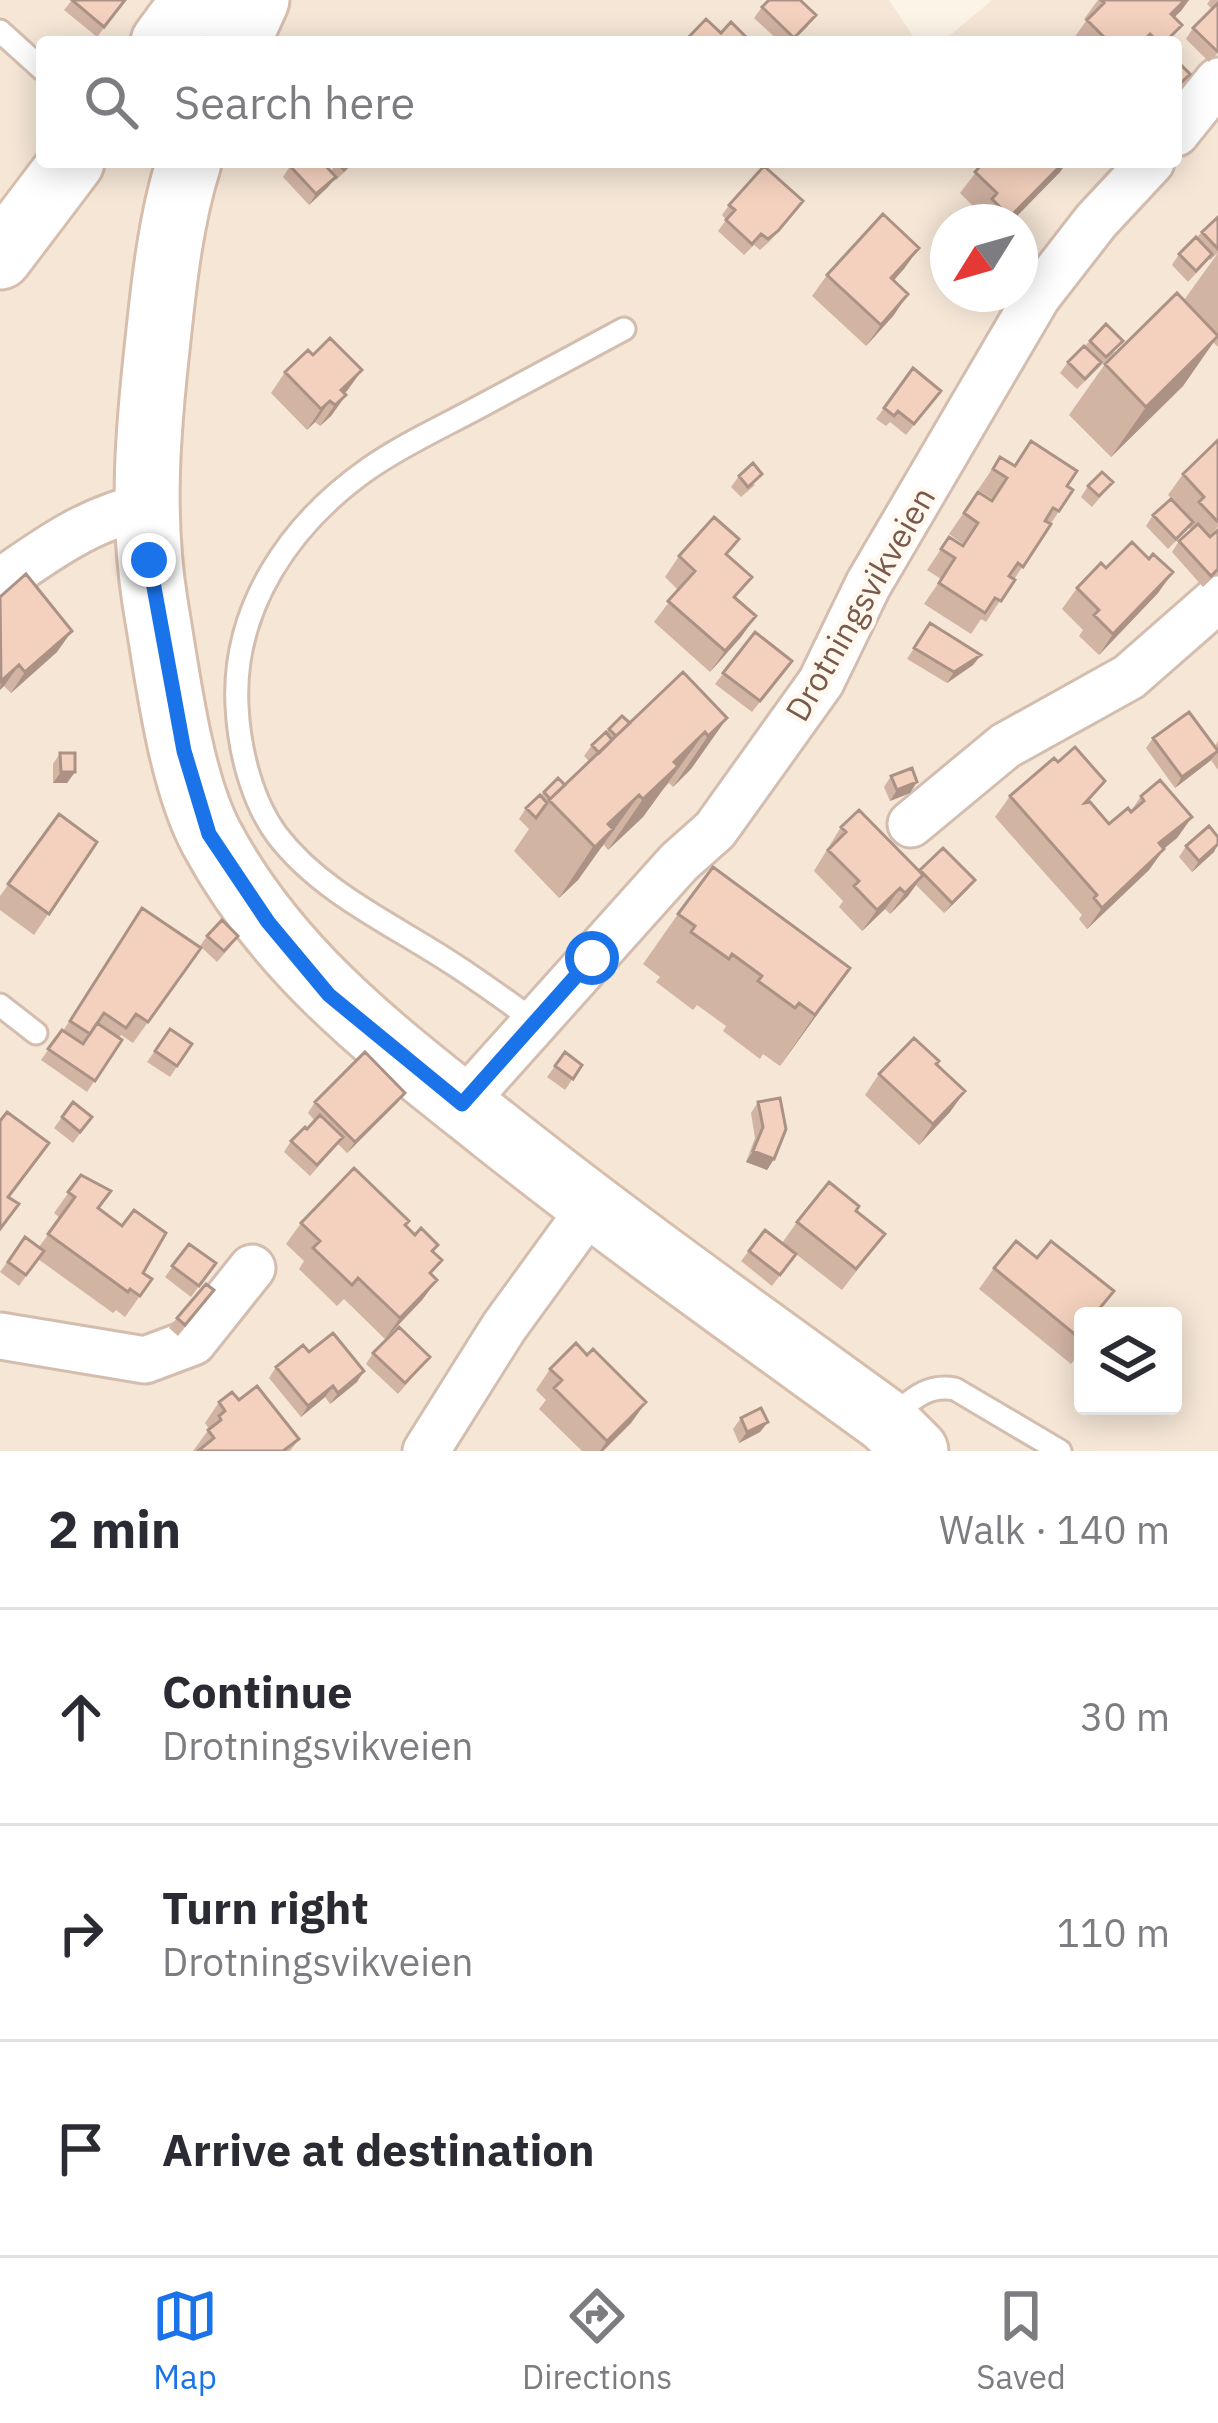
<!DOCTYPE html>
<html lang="en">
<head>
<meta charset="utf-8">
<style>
  body { margin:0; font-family:"IBM Plex Sans",sans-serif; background:#f7f7f7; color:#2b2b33 }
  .controls { position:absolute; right:36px; bottom:36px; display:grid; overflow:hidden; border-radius:12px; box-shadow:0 6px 30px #0003 }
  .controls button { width:108px; height:108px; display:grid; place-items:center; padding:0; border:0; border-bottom:3px solid #e1e1e2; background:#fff; color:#2b2b33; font:60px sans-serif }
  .compass { position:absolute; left:930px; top:204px; width:108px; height:108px; border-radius:50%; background:#fff; box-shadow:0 6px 30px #0003; rotate:233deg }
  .stop { position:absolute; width:36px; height:36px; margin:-27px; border:9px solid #1a73e8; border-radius:50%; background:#fff }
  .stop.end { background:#1a73e8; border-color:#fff; box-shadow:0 3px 12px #0008 }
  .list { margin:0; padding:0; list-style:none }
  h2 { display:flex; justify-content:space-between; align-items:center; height:156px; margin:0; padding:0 48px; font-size:51px }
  h2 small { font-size:39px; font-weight:400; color:#7c7c81 }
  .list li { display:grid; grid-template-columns:78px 1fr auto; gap:36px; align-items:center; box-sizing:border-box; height:216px; padding:0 48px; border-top:3px solid #e1e1e2 }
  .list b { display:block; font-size:45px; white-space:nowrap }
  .list p { margin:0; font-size:39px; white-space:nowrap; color:#7c7c81 }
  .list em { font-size:39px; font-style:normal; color:#7c7c81 }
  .icon { flex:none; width:66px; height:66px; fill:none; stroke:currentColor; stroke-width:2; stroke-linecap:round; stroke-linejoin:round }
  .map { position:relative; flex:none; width:1218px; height:1451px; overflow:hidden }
  .search { position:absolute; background:#fff; box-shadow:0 6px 30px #0003; left:36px; right:36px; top:36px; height:132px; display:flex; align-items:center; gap:30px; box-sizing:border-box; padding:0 42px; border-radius:12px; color:#7c7c81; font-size:45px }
  .sheet { height:804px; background:#fff }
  nav { display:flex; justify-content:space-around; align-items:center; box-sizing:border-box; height:168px; border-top:3px solid #e1e1e2; background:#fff; font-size:33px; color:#7c7c81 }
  nav a { display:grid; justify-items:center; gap:6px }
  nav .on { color:#1a73e8 }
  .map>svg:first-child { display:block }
  .residential { fill:#f5e6d6; fill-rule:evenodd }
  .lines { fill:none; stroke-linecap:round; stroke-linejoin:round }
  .service-casing { stroke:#d3bdaf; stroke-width:27 }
  .minor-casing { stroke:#d3bdaf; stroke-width:51 }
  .secondary-casing { stroke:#d6bdac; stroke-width:69 }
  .service { stroke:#fff; stroke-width:21 }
  .minor { stroke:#fff; stroke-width:45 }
  .secondary { stroke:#fff; stroke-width:63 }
  .wall { fill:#d2b4a3 }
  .shaded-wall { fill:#ab9285 }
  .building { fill:#f4d1be; stroke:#ab9285; stroke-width:3 }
  .route { stroke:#1a73e8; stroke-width:15 }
  .labels { text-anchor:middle; stroke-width:9; stroke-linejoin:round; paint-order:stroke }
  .street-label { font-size:33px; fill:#79594a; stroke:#fff8ef }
</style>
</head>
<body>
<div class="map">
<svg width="1218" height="1451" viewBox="0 0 1218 1451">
  <rect width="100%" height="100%" fill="#fdf4e8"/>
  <path class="residential" d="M 0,0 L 889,0 L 917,42 L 42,42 L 42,162 L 1176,162 L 1176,42 L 942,42 L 992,0 L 1218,0 L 1218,1451 L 0,1451 ZM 948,222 L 1020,222 L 1020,294 L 948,294 ZM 1083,1316 L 1173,1316 L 1173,1406 L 1083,1406 Z"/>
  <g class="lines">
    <defs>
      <path id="service" d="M 0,31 L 42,69
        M 0,1005 L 36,1033
        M 536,1022 C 508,1002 481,982 453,964 C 394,925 321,893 277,835 C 251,800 239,748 237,706 C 232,608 290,524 368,469 C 402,445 442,427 479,407 C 527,381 576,355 624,329
        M 891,1417 C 912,1400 926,1384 955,1389 L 1060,1451"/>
      <path id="minor" d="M 1176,133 L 1218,81
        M 0,582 C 44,551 91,517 145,507
        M 911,824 L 1005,746 L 1129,677 L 1218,599
        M 462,1104 L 679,862 L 715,830 L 821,682 L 868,585 L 1037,297 L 1096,221 L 1151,162
        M 0,1336 L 145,1360 L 193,1342 L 252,1268
        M 426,1451 L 504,1327 L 592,1206"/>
      <path id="secondary" d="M 163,42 L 194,0
        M 238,42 L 257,0
        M 189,162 C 171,218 164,282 158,340 C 148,429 141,513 155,602 C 167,671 179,778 212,839 C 279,964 385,1043 493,1129 C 621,1231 754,1325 886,1421 L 916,1451
        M 0,257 L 72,162"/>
    </defs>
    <use href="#service" class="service-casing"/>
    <use href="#minor" class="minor-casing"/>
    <use href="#secondary" class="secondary-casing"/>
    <use href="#service" class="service"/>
    <use href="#minor" class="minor"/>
    <use href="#secondary" class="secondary"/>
  </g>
  <path class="wall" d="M 72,0 L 126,0 L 97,37 L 64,10 Z
    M 1098,0 L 1189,0 L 1174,17 L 1170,42 L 1074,42 L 1072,41 L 1086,21 L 1084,19 Z
    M 1210,0 L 1218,0 L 1218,53 L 1209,62 L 1186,39 L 1193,28 L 1212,9 L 1207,4 Z
    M 762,7 L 808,26 L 796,38 L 800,42 L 780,42 L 754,18 Z
    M 337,162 L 355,162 L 336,180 L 334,178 L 328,187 L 309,205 L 283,177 L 290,166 L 331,171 Z
    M 984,162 L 1067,162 L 1060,172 L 1011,222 L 979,222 L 977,220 L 981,214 L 960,193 Z
    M 803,201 L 770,241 L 760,250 L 754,245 L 744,255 L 718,231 L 726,220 L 722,215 L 729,205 Z
    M 1218,217 L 1218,253 L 1210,260 L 1209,259 L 1188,282 L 1172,265 L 1179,254 Z
    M 919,248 L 894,281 L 894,315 L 866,346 L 812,296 L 827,275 Z
    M 1218,253 L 1218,347 L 1213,342 L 1183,386 L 1111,457 L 1069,415 L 1105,364 L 1184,300 Z
    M 1090,341 L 1115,352 L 1077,389 L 1060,373 L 1068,362 Z
    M 913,368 L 933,401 L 906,435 L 890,422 L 886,426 L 876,419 Z
    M 285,372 L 344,393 L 346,395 L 331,416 L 320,426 L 315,422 L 307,430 L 271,393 Z
    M 1218,440 L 1218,527 L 1209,536 L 1210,537 L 1218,530 L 1218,573 L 1203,587 L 1172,552 L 1179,541 L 1192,530 L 1189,528 L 1168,549 L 1146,526 L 1153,515 L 1188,517 L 1168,495 L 1183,474 Z
    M 1031,441 L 1067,486 L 1073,490 L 986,622 L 981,619 L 971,634 L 924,604 L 941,579 L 927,570 L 949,537 L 962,546 L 963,544 L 949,534 L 978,492 L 992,500 L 992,499 L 978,490 L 1000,457 L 1014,465 Z
    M 739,476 L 755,485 L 741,497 L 731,487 Z
    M 1113,482 L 1092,507 L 1081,497 L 1088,486 Z
    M 679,556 L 728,556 L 736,599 L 756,616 L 741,637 L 710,672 L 654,622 L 678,590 L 665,577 Z
    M 1149,559 L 1173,572 L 1158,593 L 1099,655 L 1079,636 L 1083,630 L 1062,609 L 1077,588 L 1106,568 Z
    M 0,597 L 57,652 L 11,693 L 4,686 L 0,690 Z
    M 930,623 L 981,655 L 973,665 L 947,683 L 907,659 Z
    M 755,632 L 792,661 L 752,712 L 715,684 Z
    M 727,718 L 691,769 L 673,787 L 669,783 L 660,792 L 643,817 L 608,850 L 604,845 L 598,850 L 578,880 L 559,898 L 514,851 L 529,829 L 519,819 L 526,808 L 544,792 L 565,785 L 589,761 L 584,756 L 592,745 L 609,729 L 630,723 Z
    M 1153,738 L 1215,746 L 1218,741 L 1218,770 L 1211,760 L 1175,788 L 1146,748 Z
    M 60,753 L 75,772 L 67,783 L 53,783 L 53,764 Z
    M 891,776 L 910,793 L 890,801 L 884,787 Z
    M 1010,796 L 1089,803 L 1109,824 L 1131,811 L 1141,796 L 1192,817 L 1177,838 L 1164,849 L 1149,870 L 1087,929 L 1079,919 L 1082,915 L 995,817 Z
    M 59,814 L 97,842 L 34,935 L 0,910 L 0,896 Z
    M 841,827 L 919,871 L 975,880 L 967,890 L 944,913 L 916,885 L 908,896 L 890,914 L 885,909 L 862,931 L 839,907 L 843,901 L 814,871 Z
    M 1186,846 L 1214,852 L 1192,872 L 1179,857 Z
    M 142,908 L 201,948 L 133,1043 L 121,1035 L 119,1038 L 122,1040 L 87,1092 L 41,1060 L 62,1030 L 63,1031 Z
    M 678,914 L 850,968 L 780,1066 L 763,1054 L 760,1059 L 723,1031 L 726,1026 L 697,1005 L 693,1010 L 656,982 L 660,977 L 643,964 Z
    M 207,936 L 231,946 L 217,962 L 200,946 Z
    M 170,1029 L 192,1044 L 170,1077 L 147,1062 Z
    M 565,1052 L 582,1065 L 565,1090 L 547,1077 Z
    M 936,1064 L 965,1091 L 950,1112 L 919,1145 L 865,1095 L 879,1074 Z
    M 405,1093 L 397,1103 L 347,1153 L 338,1144 L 310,1176 L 284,1152 L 291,1141 L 315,1121 L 308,1113 L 315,1102 Z
    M 73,1102 L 92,1117 L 73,1143 L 54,1128 Z
    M 758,1102 L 774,1159 L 767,1170 L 746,1162 L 755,1138 L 751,1113 Z
    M 81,1175 L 99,1209 L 143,1273 L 152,1279 L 125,1317 L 116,1310 L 113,1313 L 38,1259 L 19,1286 L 0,1272 L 25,1237 L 39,1247 L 60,1218 L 54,1213 Z
    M 856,1211 L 885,1234 L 842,1290 L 796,1254 L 772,1286 L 741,1261 L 765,1230 L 782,1243 L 797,1222 Z
    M 301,1223 L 406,1226 L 433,1252 L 432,1274 L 437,1280 L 422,1300 L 385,1339 L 344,1299 L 337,1306 L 299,1269 L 304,1261 L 286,1244 Z
    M 189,1244 L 216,1263 L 191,1297 L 165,1277 Z
    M 994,1268 L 1083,1316 L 1083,1350 L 1071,1364 L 979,1289 Z
    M 206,1301 L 178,1336 L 169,1328 L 177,1318 Z
    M 309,1352 L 357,1382 L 330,1404 L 325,1397 L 301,1417 L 269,1378 L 276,1367 Z
    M 373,1353 L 430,1357 L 398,1394 L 366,1364 Z
    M 587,1355 L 646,1402 L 631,1423 L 603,1451 L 582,1451 L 539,1409 L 546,1400 L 536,1390 L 550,1369 Z
    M 239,1400 L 299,1439 L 290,1451 L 193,1451 L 209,1429 L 205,1423 L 219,1402 Z
    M 741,1418 L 768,1422 L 760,1432 L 739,1443 L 733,1429 Z"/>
  <path class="shaded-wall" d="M 1185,0 L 1189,0 L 1181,11 L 1156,35 L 1171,14 Z
    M 1064,162 L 1067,162 L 1060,172 L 1011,222 L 1007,222 Z
    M 336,177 L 328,187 L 309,205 L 316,194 Z
    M 919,248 L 904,269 L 876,299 L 891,278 Z
    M 908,294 L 894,315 L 866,346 L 881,325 Z
    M 1218,336 L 1183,386 L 1111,457 L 1146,407 Z
    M 362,370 L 347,391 L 333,404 L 341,390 Z
    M 346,395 L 331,416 L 320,426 L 335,405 Z
    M 330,401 L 315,422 L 307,430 L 321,409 Z
    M 1173,572 L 1158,593 L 1099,655 L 1113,634 Z
    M 756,616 L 741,637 L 710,672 L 725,651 Z
    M 72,631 L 57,652 L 11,693 L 25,672 Z
    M 981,655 L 973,665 L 947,683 L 954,672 Z
    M 19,665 L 4,686 L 0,690 L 1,681 Z
    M 727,718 L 691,769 L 673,787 L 708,736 Z
    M 705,732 L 643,817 L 608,850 L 643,799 L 674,762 Z
    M 1218,751 L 1210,761 L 1175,788 L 1182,777 Z
    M 61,772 L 75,772 L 67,783 L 53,783 Z
    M 917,782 L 910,793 L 890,801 L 897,790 Z
    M 639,795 L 578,880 L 559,898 L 608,824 Z
    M 1192,817 L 1177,838 L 1144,864 L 1159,843 Z
    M 1218,844 L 1214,852 L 1192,872 L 1199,861 Z
    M 1164,849 L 1149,870 L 1087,929 L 1102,908 Z
    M 923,875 L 908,896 L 890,914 L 905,893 Z
    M 975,880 L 967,890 L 944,913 L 952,903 Z
    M 900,888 L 885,909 L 862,931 L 877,910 Z
    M 850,968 L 814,1019 L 780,1066 L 815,1015 Z
    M 965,1091 L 950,1112 L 919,1145 L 933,1124 Z
    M 405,1093 L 397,1103 L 347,1153 L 355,1142 Z
    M 753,1151 L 774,1159 L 767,1170 L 746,1162 Z
    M 437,1280 L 422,1300 L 385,1339 L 400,1318 Z
    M 364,1371 L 357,1382 L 330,1404 L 338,1393 Z
    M 333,1386 L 325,1397 L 301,1417 L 308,1406 Z
    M 646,1402 L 631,1423 L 603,1451 L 600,1451 L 607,1441 Z
    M 768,1422 L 760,1432 L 739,1443 L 747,1432 Z"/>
  <path class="building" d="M 72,0 L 125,0 L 104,27 Z
    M 769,0 L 800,0 L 816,15 L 795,37 L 800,42 L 786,42 L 792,36 L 762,7 Z
    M 1101,0 L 1185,0 L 1171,14 L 1182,25 L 1165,42 L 1158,42 L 1150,34 L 1142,42 L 1109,42 L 1087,20 L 1104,3 Z
    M 1218,3 L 1218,50 L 1217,51 L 1193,28 Z
    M 706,19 L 721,33 L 731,22 L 749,40 L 756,39 L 759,42 L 684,42 Z
    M 1176,60 L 1190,74 L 1176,88 Z
    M 295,162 L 322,162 L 336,177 L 316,194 L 290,166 Z
    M 337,162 L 351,162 L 344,170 Z
    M 984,162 L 1064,162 L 1010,217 L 992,199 L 997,193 L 975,172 Z
    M 764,166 L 803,201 L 778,231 L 768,239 L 761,234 L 752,244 L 726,220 L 735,210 L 729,205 Z
    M 883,214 L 919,248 L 891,278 L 908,294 L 881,325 L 827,275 Z
    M 1218,217 L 1218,249 L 1202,232 Z
    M 1196,237 L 1212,254 L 1196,271 L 1179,254 Z
    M 1177,293 L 1218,336 L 1146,407 L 1105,364 Z
    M 1106,324 L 1123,341 L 1106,357 L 1090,341 Z
    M 330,338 L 362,370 L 341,390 L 346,395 L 335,405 L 330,401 L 321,409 L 285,372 L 308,350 L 313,355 Z
    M 1084,346 L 1101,362 L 1085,379 L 1068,362 Z
    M 913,368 L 941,391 L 914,424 L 898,411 L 894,416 L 884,408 Z
    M 1218,440 L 1218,520 L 1217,521 L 1199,502 L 1204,497 L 1183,474 Z
    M 1031,441 L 1077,471 L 1067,486 L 1073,490 L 1059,511 L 1053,508 L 1045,521 L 1051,524 L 1023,567 L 1018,563 L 1009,576 L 1015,580 L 1001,601 L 995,598 L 985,613 L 939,583 L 955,558 L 941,549 L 949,537 L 963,546 L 978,523 L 964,513 L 978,492 L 992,501 L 1007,478 L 993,469 L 1000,457 L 1015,466 Z
    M 753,463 L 762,474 L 748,487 L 739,476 Z
    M 1102,472 L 1113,482 L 1099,496 L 1088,486 Z
    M 1171,499 L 1193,522 L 1176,539 L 1153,515 Z
    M 714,517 L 739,539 L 726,554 L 752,577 L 734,597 L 756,616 L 725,651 L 668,601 L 695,571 L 679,556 Z
    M 1198,524 L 1210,537 L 1218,530 L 1218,569 L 1211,576 L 1179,541 Z
    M 1132,542 L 1149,559 L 1153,554 L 1173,572 L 1113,634 L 1094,615 L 1099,610 L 1077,588 L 1101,563 L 1106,568 Z
    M 26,574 L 72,631 L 25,672 L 19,665 L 1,681 L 0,597 Z
    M 930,623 L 981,655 L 954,672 L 914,648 Z
    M 755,632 L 792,661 L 760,701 L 723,673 Z
    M 683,672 L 727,718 L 708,736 L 705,732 L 674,762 L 678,766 L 643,799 L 639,795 L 608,824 L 613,829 L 595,847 L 549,800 Z
    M 1189,712 L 1218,751 L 1182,777 L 1153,738 Z
    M 622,716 L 630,723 L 616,736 L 609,729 Z
    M 606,732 L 612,740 L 599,753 L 592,745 Z
    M 1075,747 L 1105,781 L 1085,803 L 1090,802 L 1109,824 L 1128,808 L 1131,812 L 1144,801 L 1141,796 L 1160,780 L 1192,817 L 1159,843 L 1164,849 L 1102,908 L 1094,898 L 1097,895 L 1010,796 L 1054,758 L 1058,762 Z
    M 60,753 L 75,753 L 75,772 L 61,772 Z
    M 912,768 L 917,782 L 897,790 L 891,776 Z
    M 558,778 L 565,785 L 550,799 L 544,792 Z
    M 540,795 L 547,803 L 536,818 L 526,808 Z
    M 859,810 L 923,875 L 905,893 L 900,888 L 877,910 L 854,886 L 859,881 L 828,850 L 846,832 L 841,827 Z
    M 59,814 L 97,842 L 49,914 L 8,884 Z
    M 1209,826 L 1218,837 L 1218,844 L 1199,861 L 1186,846 Z
    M 943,848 L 975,880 L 952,903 L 920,870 Z
    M 713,867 L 850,968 L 815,1015 L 799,1003 L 795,1008 L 758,981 L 762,976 L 732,954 L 729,959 L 691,932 L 695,926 L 678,914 Z
    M 142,908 L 201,948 L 148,1022 L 136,1014 L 126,1028 L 104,1013 L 90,1034 L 70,1021 Z
    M 222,920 L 238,936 L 224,951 L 207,936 Z
    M 97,1023 L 122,1040 L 95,1081 L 48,1049 L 62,1030 L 83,1044 Z
    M 170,1029 L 192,1044 L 177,1066 L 155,1051 Z
    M 914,1038 L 939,1061 L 936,1064 L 965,1091 L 933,1124 L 879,1074 Z
    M 365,1052 L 405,1093 L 355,1142 L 315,1102 Z
    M 565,1052 L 582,1065 L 573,1079 L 555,1066 Z
    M 780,1098 L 786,1129 L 774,1159 L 753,1151 L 763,1127 L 758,1102 Z
    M 73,1102 L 92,1117 L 80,1132 L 62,1117 Z
    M 7,1112 L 49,1143 L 8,1197 L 19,1204 L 0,1229 L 0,1121 Z
    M 320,1115 L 343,1137 L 317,1165 L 291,1141 L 305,1127 L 307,1129 Z
    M 354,1168 L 409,1221 L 405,1225 L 415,1235 L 421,1228 L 438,1245 L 432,1251 L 442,1260 L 430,1273 L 437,1280 L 400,1318 L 358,1278 L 352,1285 L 313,1248 L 320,1241 L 301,1223 Z
    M 81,1175 L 111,1191 L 98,1208 L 122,1226 L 134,1210 L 166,1233 L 143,1273 L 152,1279 L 140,1296 L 130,1289 L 128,1292 L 48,1234 L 75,1197 L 68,1192 Z
    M 829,1182 L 859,1206 L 856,1211 L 885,1234 L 856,1269 L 797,1222 Z
    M 765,1230 L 796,1254 L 780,1275 L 749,1251 Z
    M 25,1237 L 44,1251 L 26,1275 L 8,1262 Z
    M 1016,1241 L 1037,1258 L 1051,1241 L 1114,1291 L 1099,1309 L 1108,1316 L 1083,1316 L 1083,1341 L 994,1268 Z
    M 189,1244 L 216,1263 L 199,1286 L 172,1266 Z
    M 206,1284 L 214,1290 L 185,1325 L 177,1318 Z
    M 399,1327 L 430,1357 L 405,1383 L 373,1353 Z
    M 333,1333 L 364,1371 L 338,1393 L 333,1386 L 308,1406 L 276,1367 L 303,1345 L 309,1352 Z
    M 576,1343 L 587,1355 L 593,1349 L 646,1402 L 607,1441 L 554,1388 L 562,1380 L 550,1369 Z
    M 257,1386 L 299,1439 L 283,1451 L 198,1451 L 214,1438 L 208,1430 L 221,1420 L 219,1416 L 225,1411 L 219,1402 L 232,1392 L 239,1400 Z
    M 761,1408 L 768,1422 L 747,1432 L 741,1418 Z"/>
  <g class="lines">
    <path class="route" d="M 149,560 L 184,751 L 209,834 L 268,922 L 329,995 L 462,1104 L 592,958"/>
  </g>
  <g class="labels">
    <g class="street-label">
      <text transform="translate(860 604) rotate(-60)" y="12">Drotningsvikveien</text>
    </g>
  </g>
</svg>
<div class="controls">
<button><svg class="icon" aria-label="layers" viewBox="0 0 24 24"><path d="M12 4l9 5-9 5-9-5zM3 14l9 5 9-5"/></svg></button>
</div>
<svg class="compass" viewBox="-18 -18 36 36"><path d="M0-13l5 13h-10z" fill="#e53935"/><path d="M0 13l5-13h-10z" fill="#7c7c81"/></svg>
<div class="stop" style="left:592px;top:958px"></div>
<div class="stop end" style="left:149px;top:560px"></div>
<div class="search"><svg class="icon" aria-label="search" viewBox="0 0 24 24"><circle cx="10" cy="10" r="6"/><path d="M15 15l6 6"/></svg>Search here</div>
</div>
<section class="sheet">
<h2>2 min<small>Walk · 140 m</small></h2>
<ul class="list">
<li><svg class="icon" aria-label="ahead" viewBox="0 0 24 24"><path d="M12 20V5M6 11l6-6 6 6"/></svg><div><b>Continue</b><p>Drotningsvikveien</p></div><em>30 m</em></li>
<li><svg class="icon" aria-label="right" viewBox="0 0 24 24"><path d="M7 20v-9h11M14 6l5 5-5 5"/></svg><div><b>Turn right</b><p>Drotningsvikveien</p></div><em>110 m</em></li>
<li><svg class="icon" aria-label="arrive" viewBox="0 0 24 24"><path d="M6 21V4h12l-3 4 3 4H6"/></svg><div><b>Arrive at destination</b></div></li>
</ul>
</section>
<nav>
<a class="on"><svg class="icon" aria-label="map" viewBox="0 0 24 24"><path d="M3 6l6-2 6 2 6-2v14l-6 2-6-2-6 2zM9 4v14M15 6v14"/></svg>Map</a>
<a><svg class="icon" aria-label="directions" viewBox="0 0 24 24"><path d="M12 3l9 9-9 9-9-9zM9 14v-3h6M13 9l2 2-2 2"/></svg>Directions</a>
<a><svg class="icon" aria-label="saved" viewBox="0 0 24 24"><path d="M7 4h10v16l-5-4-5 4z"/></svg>Saved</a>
</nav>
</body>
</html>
